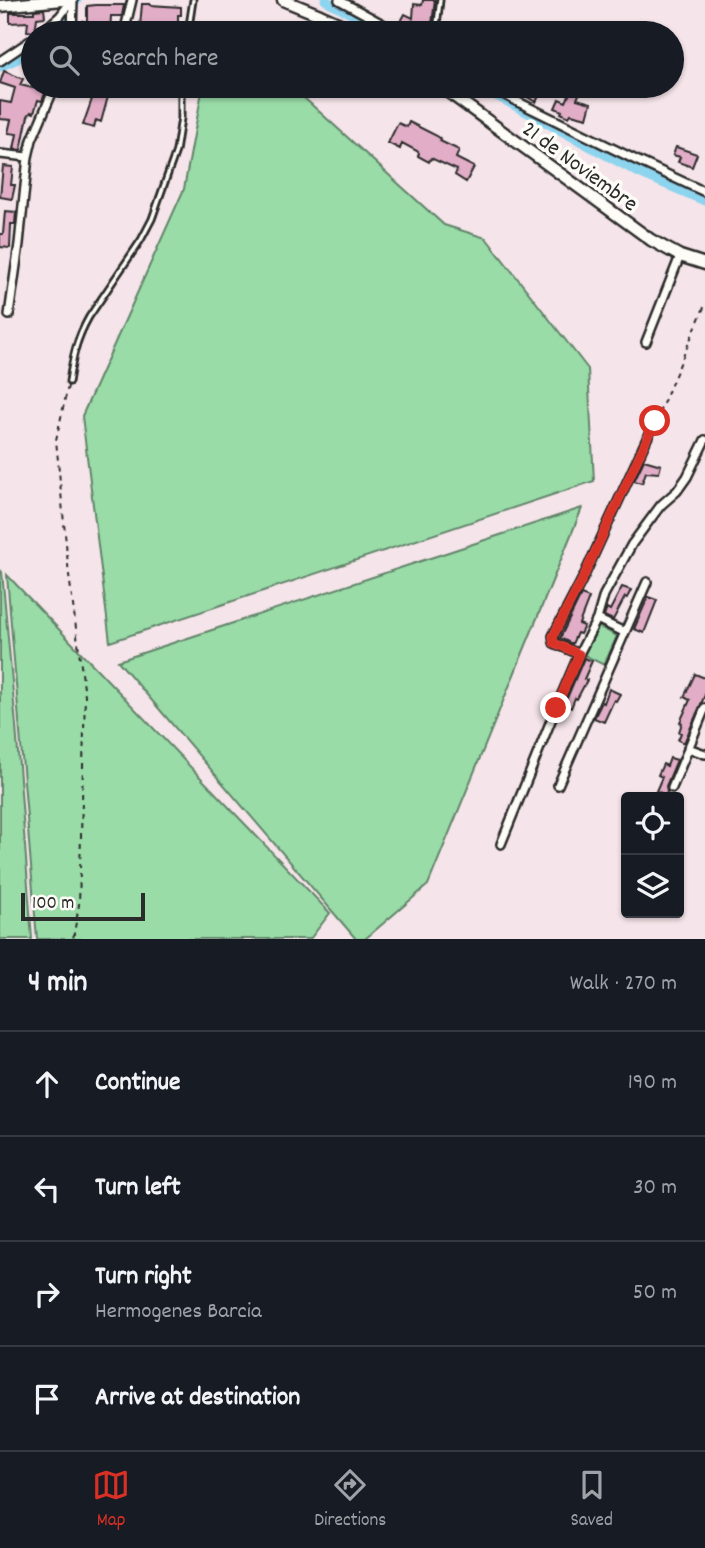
<!DOCTYPE html>
<html lang="en">
<head>
<meta charset="utf-8">
<style>
  body { margin:0; font-family:Dekko,sans-serif; background:#20242c; color:#f1f3f6 }
  .controls { position:absolute; right:21px; bottom:21px; display:grid; overflow:hidden; border-radius:7px; box-shadow:0 2px 5px #0004 }
  .controls button { width:63px; height:63px; display:grid; place-items:center; padding:0; border:0; border-bottom:2px solid #363941; background:#171b24; color:#f1f3f6; font:35px sans-serif }
  .scale { position:absolute; left:21px; bottom:18px; width:124px; box-sizing:border-box; padding-left:7px; border:4px solid #2b2b2b; border-top:0; font-size:19px; line-height:24px; white-space:nowrap; color:#2b2b2b; -webkit-text-stroke:5px #fdfcf7; paint-order:stroke }
  .stop { position:absolute; width:21px; height:21px; margin:-16px; border:5px solid #d93025; border-radius:50%; background:#fff }
  .stop.end { background:#d93025; border-color:#fff; box-shadow:0 2px 7px #0008 }
  .list { margin:0; padding:0; list-style:none }
  h2 { display:flex; justify-content:space-between; align-items:center; height:91px; margin:0; padding:0 28px; font-size:30px }
  h2 small { font-size:23px; font-weight:400; color:#9ea1a6 }
  .list li { display:grid; grid-template-columns:46px 1fr auto; gap:21px; align-items:center; box-sizing:border-box; height:105px; padding:0 28px; border-top:2px solid #363941 }
  .list b { display:block; font-size:26px; white-space:nowrap }
  .list p { margin:0; font-size:23px; white-space:nowrap; color:#9ea1a6 }
  .list em { font-size:23px; font-style:normal; color:#9ea1a6 }
  .icon { flex:none; width:38px; height:38px; fill:none; stroke:currentColor; stroke-width:2; stroke-linecap:round; stroke-linejoin:round }
  .map { position:relative; flex:none; width:705px; height:939px; overflow:hidden }
  .search { position:absolute; background:#171b24; box-shadow:0 2px 5px #0004; left:21px; right:21px; top:21px; height:77px; display:flex; align-items:center; gap:18px; box-sizing:border-box; padding:0 24px; border-radius:38px; color:#9ea1a6; font-size:26px }
  .sheet { height:511px; background:#171b24 }
  nav { display:flex; justify-content:space-around; align-items:center; box-sizing:border-box; height:98px; border-top:2px solid #363941; background:#171b24; font-size:19px; color:#9ea1a6 }
  nav a { display:grid; justify-items:center; gap:4px }
  nav .on { color:#d93025 }
  .map>svg:first-child { display:block }
  .green { fill:#99dca8; stroke:#62846a; stroke-width:2 }
  .lines { fill:none; stroke-linecap:round; stroke-linejoin:round }
  .canal { stroke:#8dd4ef; stroke-width:9 }
  .building { fill:#e2adc7; stroke:#2b2b2b; stroke-width:2 }
  .lane-casing { stroke:#2b2b2b; stroke-width:9 }
  .street-casing { stroke:#2b2b2b; stroke-width:12 }
  .secondary-casing { stroke:#2b2b2b; stroke-width:15 }
  .path { stroke:#2b2b2b; stroke-width:2; stroke-dasharray:5 5; stroke-linecap:butt }
  .lane { stroke:#fdfcf7; stroke-width:3.5 }
  .street { stroke:#fdfcf7; stroke-width:7 }
  .secondary { stroke:#fdfcf7; stroke-width:10 }
  .route { stroke:#d93025; stroke-width:9 }
  .labels { text-anchor:middle; stroke-width:7; stroke-linejoin:round; paint-order:stroke }
  .street-label { font-size:23px; fill:#2b2b2b; stroke:#fdfcf7 }
</style>
</head>
<body>
<div class="map">
<svg width="705" height="939" viewBox="0 0 705 939">
  <rect width="100%" height="100%" fill="#f5e4e9"/>
  <filter id="ink" filterUnits="userSpaceOnUse"><feTurbulence type="fractalNoise" baseFrequency=".0143" numOctaves="2"/><feDisplacementMap in="SourceGraphic" scale="14" xChannelSelector="R" yChannelSelector="G"/><feConvolveMatrix kernelMatrix="1 2 1 2 8 2 1 2 1" color-interpolation-filters="sRGB"/></filter>
  <g filter="url(#ink)">
    <path class="green" d="M 203,86 L 291,86 L 444,225 L 486,238 L 588,369 L 594,481 L 110,642 L 82,416 L 184,189 Z
      M 582,508 L 428,885 L 365,939 L 356,939 L 118,661 Z
      M 0,570 L 2,572 L 16,726 L 32,939 L 0,939 Z
      M 7,575 L 330,913 L 310,939 L 37,939 Z
      M 598,626 L 617,636 L 604,665 L 584,655 Z"/>
    <g class="lines">
      <path class="canal" d="M 325,0 L 387,33
        M 52,33 L 67,17 L 77,0
        M 0,67 L 16,60 L 33,49
        M 478,86 L 639,173 L 705,201"/>
    </g>
    <path class="building" d="M 423,0 L 435,0 L 432,24 L 412,22 L 413,20 L 408,29 L 399,25 L 405,14 L 413,18 L 414,4 L 422,5 Z
      M 142,4 L 150,4 L 150,5 L 181,7 L 181,15 L 178,15 L 178,26 L 159,25 L 159,33 L 149,33 L 150,27 L 140,26 Z
      M 96,5 L 124,5 L 122,16 L 111,16 L 110,33 L 81,33 L 83,21 L 87,22 L 87,6 Z
      M 44,9 L 45,17 L 37,18 L 35,32 L 27,31 L 28,22 L 10,23 L 10,13 L 34,13 L 34,10 Z
      M 4,71 L 23,79 L 20,85 L 46,91 L 42,101 L 38,100 L 34,113 L 31,112 L 28,116 L 21,150 L 14,149 L 17,134 L 8,133 L 11,120 L 0,119 L 0,101 L 11,103 L 15,88 L 0,83 Z
      M 78,86 L 84,86 L 109,93 L 101,122 L 96,120 L 94,128 L 83,125 L 92,99 L 87,97 L 87,94 L 77,91 Z
      M 521,86 L 538,86 L 543,88 L 536,102 L 519,92 Z
      M 573,86 L 582,88 L 577,99 L 591,103 L 587,118 L 571,114 L 569,117 L 561,113 L 562,111 L 555,108 L 559,99 L 566,102 Z
      M 409,122 L 437,136 L 441,139 L 440,141 L 459,150 L 456,158 L 474,167 L 466,182 L 455,175 L 457,170 L 431,158 L 429,162 L 418,156 L 419,153 L 417,151 L 402,143 L 400,149 L 388,143 L 398,123 L 407,127 Z
      M 676,147 L 697,154 L 692,167 L 678,162 L 680,157 L 673,155 Z
      M 3,166 L 13,167 L 11,185 L 15,185 L 12,199 L 0,197 Z
      M 5,211 L 16,212 L 15,224 L 11,224 L 10,248 L 0,247 L 0,234 L 3,234 Z
      M 644,460 L 661,465 L 659,473 L 646,472 L 642,483 L 634,481 Z
      M 622,587 L 631,590 L 627,598 L 625,597 L 613,620 L 604,616 L 607,608 L 610,610 Z
      M 581,595 L 589,598 L 579,624 L 584,626 L 580,634 L 577,633 L 572,644 L 560,638 Z
      M 648,597 L 657,600 L 644,633 L 634,629 Z
      M 584,658 L 592,661 L 584,679 L 587,680 L 577,699 L 575,698 L 571,708 L 564,705 Z
      M 695,674 L 705,678 L 705,695 L 684,743 L 678,740 L 681,733 L 679,732 L 682,723 L 680,722 L 690,700 L 684,697 Z
      M 609,689 L 620,694 L 616,701 L 614,700 L 604,722 L 594,718 L 602,702 L 604,703 Z
      M 670,758 L 677,760 L 666,786 L 667,792 L 666,795 L 656,791 L 662,777 L 658,775 L 663,764 L 667,766 Z"/>
    <g class="lines">
      <defs>
        <path id="lane" d="M 188,33 L 193,0
          M 436,33 L 440,0
          M 69,382 C 73,356 76,340 89,317 L 141,240 L 152,219 L 176,151 L 181,118 L 181,86"/>
        <path id="street" d="M 339,0 L 399,33
          M 41,33 L 60,16 L 72,0
          M 72,33 L 73,0
          M 124,33 L 132,0
          M 0,61 L 33,39
          M 490,86 L 514,100 L 636,160 L 705,192
          M 0,154 L 28,157
          M 9,315 L 19,244 L 28,157 L 32,140 L 55,86
          M 646,342 L 680,256
          M 597,619 L 624,632
          M 579,654 L 554,643 L 553,636 L 584,576 L 655,421
          M 688,748 L 705,754
          M 558,785 L 647,582
          M 672,788 L 705,708
          M 501,844 L 556,708 L 579,654 L 597,619 L 604,595 L 632,544 L 661,505 L 677,491 L 687,477 L 705,440"/>
        <path id="secondary" d="M 283,0 L 320,15 L 360,33
          M 0,6 L 63,0
          M 440,86 L 651,240 L 680,256 L 705,264"/>
      </defs>
      <use href="#lane" class="lane-casing"/>
      <use href="#street" class="street-casing"/>
      <use href="#secondary" class="secondary-casing"/>
      <path class="path" d="M 68,386 L 56,440 L 69,575 L 85,696 L 79,905 L 73,939
        M 659,413 L 705,305"/>
      <use href="#lane" class="lane"/>
      <use href="#street" class="street"/>
      <use href="#secondary" class="secondary"/>
    </g>
  </g>
  <g class="lines" filter="url(#ink)">
    <path class="route" d="M 556,708 L 579,654 L 554,643 L 553,636 L 584,576 L 655,421"/>
  </g>
  <g class="labels">
    <g class="street-label">
      <text transform="translate(581 165) rotate(36)" y="8">21 de Noviembre</text>
    </g>
  </g>
</svg>
<div class="controls">
<button><svg class="icon" aria-label="locate" viewBox="0 0 24 24"><circle cx="12" cy="12" r="6"/><path d="M12 2v4M12 18v4M2 12h4M18 12h4"/></svg></button>
<button><svg class="icon" aria-label="layers" viewBox="0 0 24 24"><path d="M12 4l9 5-9 5-9-5zM3 14l9 5 9-5"/></svg></button>
</div>
<div class="scale">100 m</div>
<div class="stop" style="left:655px;top:421px"></div>
<div class="stop end" style="left:556px;top:708px"></div>
<div class="search"><svg class="icon" aria-label="search" viewBox="0 0 24 24"><circle cx="10" cy="10" r="6"/><path d="M15 15l6 6"/></svg>Search here</div>
</div>
<section class="sheet">
<h2>4 min<small>Walk · 270 m</small></h2>
<ul class="list">
<li><svg class="icon" aria-label="ahead" viewBox="0 0 24 24"><path d="M12 20V5M6 11l6-6 6 6"/></svg><div><b>Continue</b></div><em>190 m</em></li>
<li><svg class="icon" aria-label="left" viewBox="0 0 24 24"><path d="M17 20v-9H6M10 6l-5 5 5 5"/></svg><div><b>Turn left</b></div><em>30 m</em></li>
<li><svg class="icon" aria-label="right" viewBox="0 0 24 24"><path d="M7 20v-9h11M14 6l5 5-5 5"/></svg><div><b>Turn right</b><p>Hermogenes Barcia</p></div><em>50 m</em></li>
<li><svg class="icon" aria-label="arrive" viewBox="0 0 24 24"><path d="M6 21V4h12l-3 4 3 4H6"/></svg><div><b>Arrive at destination</b></div></li>
</ul>
</section>
<nav>
<a class="on"><svg class="icon" aria-label="map" viewBox="0 0 24 24"><path d="M3 6l6-2 6 2 6-2v14l-6 2-6-2-6 2zM9 4v14M15 6v14"/></svg>Map</a>
<a><svg class="icon" aria-label="directions" viewBox="0 0 24 24"><path d="M12 3l9 9-9 9-9-9zM9 14v-3h6M13 9l2 2-2 2"/></svg>Directions</a>
<a><svg class="icon" aria-label="saved" viewBox="0 0 24 24"><path d="M7 4h10v16l-5-4-5 4z"/></svg>Saved</a>
</nav>
</body>
</html>
